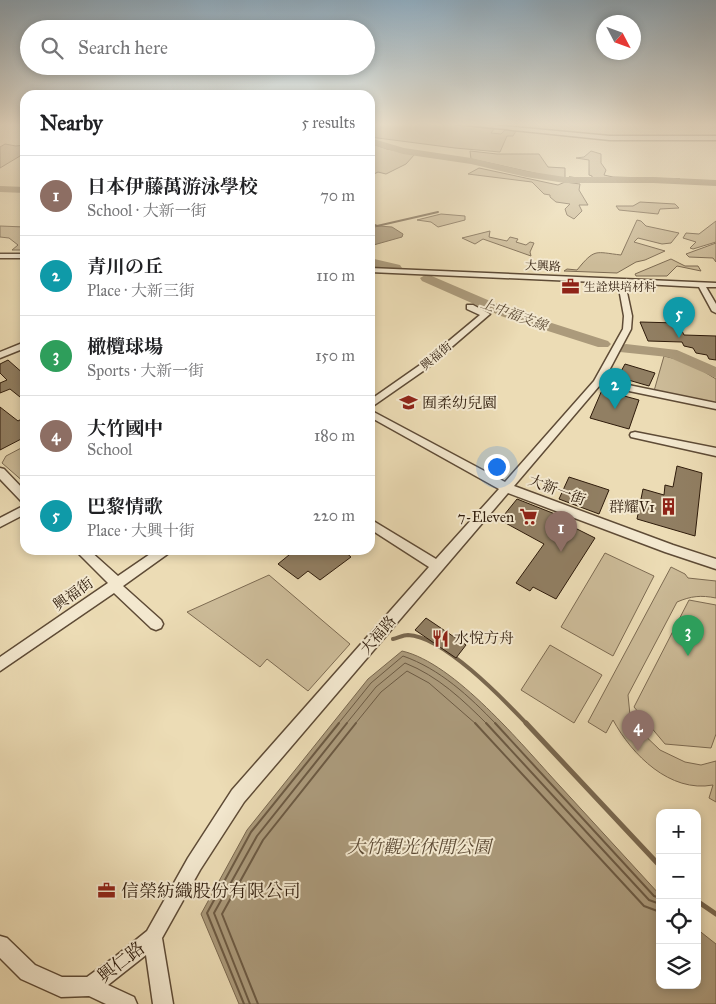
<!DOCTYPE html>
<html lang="en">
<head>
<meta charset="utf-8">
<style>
  body { margin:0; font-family:"IM FELL Great Primer","Noto Serif TC","Noto Serif JP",serif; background:#f6f6f6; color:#202124 }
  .controls { position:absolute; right:15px; bottom:15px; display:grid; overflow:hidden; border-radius:10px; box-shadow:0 2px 8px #0003 }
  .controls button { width:45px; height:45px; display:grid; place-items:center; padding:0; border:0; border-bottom:1px solid #e0e0e0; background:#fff; color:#202124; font:25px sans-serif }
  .compass { position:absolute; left:596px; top:15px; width:45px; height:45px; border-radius:50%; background:#fff; box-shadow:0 2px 8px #0003; rotate:131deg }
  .you { position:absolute; left:496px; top:466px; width:18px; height:18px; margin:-12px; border:4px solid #fff; border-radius:50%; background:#1a73e8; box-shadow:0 0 0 8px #1a73e833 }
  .badge { display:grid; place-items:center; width:32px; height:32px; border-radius:50%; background:#8f2418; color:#fff; font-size:16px; font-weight:700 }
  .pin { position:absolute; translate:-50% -41px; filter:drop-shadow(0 1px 2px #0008) }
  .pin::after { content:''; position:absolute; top:26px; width:18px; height:15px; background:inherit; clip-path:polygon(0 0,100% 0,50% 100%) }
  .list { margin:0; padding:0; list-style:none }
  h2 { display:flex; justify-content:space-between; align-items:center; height:65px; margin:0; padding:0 20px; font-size:21px }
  h2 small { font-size:16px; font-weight:400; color:#757577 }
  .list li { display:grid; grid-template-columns:32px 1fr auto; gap:15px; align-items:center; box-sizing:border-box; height:80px; padding:0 20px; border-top:1px solid #e0e0e0 }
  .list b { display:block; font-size:19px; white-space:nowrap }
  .list p { margin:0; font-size:16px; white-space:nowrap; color:#757577 }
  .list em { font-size:16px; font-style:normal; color:#757577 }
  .icon { flex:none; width:28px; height:28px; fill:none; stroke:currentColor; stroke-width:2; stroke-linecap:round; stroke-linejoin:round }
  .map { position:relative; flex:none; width:716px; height:1004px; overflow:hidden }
  .search { position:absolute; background:#fff; box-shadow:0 2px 8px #0003; left:20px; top:20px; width:355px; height:55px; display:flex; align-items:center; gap:12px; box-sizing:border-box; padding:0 18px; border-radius:28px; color:#757577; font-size:19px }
  .panel { position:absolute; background:#fff; box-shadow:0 2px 8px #0003; left:20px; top:90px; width:355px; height:465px; border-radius:15px }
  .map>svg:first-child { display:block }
  .green { fill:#ccbb98; stroke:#7d6b52 }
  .water { fill:#ab9a7b; stroke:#79674e }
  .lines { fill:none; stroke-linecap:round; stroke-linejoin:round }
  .shore-far1 { stroke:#6c5a43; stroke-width:1 }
  .shore { stroke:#6c5a43; stroke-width:2 }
  .stream-far2 { stroke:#79674e; stroke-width:2 }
  .stream-far1 { stroke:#79674e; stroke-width:4 }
  .stream { stroke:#79674e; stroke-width:5 }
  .river { fill:#ab9a7b; fill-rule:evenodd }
  .building { fill:#917f63; stroke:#2e1b0b }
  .minor-casing { stroke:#5e4b36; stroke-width:3 }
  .minor { fill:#f3e8cf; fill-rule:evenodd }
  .labels { text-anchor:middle; stroke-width:4; stroke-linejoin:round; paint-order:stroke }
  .far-street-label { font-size:12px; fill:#2e1b0b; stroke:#f3e8cf }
  .far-poi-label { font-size:12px; fill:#2e1b0b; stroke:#f3e8cf; text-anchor:start }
  .far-water-label { font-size:14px; font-style:italic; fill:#604e38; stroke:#f3e8cf }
  .poi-label { font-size:15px; fill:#2e1b0b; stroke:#f3e8cf; text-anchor:start }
  .street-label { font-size:15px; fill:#2e1b0b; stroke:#f3e8cf }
  .near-park-label { font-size:18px; font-style:italic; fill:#5d4b35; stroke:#f3e8cf }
  .near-poi-label { font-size:18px; fill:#2e1b0b; stroke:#f3e8cf; text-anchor:start }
  .near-street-label { font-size:18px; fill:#2e1b0b; stroke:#f3e8cf }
</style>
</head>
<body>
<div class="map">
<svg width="716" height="1004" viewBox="0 0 716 1004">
  <rect width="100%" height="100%" fill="#ecdcb5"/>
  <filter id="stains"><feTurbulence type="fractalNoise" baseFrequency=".004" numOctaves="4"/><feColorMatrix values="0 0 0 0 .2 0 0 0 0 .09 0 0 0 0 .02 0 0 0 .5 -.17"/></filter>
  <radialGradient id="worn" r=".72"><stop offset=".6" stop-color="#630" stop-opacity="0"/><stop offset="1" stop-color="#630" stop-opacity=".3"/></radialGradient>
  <path class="green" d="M 449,124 L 494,129 L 491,133 L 501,134 L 505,130 L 516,131 L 513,136 L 507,136 L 500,152 L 455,148 L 370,137 L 370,124 Z
    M 370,143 L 387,149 L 415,154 L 406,164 L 386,174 L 378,172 L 370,176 Z
    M 5,144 L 16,146 L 25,145 L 25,153 L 0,168 L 0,147 Z
    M 470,151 L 497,154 L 539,154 L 548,167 L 565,168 L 565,178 L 552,177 L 471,159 Z
    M 591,151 L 601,154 L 601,163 L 606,170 L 604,175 L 613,177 L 680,179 L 594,180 L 569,177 L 592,179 L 592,176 L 589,175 L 589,160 L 576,158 L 584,157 Z
    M 479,168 L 558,185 L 565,182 L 580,184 L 579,190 L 588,205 L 579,205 L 582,211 L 574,219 L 567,215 L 565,209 L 570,204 L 556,202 L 550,197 L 550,195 L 544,194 L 532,182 L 468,174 Z
    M 640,202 L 675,204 L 679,208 L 660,209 L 658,214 L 619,210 L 616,206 L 633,206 Z
    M 441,214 L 465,216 L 465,220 L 438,227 L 431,222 L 417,220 Z
    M 637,220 L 641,221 L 646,226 L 679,233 L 671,243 L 662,244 L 638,238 L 634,242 L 665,251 L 645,260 L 636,262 L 617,273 L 564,271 L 567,269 L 577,270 C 595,248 595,252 621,255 Z
    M 716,221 L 716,242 L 693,249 L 690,248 L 696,242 L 683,238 L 686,233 L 699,234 Z
    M 0,226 L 25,227 L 25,250 L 12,250 L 18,245 L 9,238 L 0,237 Z
    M 490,231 L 489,237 L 507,241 L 510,237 L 518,239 L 516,242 L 526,245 L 530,242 L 534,243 L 530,252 L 531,256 L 483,239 L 475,244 L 462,238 Z
    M 716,243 L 716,262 L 713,258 L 689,257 L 686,254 Z
    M 671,259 L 685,266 L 698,266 L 701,271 L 677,266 L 667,276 L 636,276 L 635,274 Z
    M 664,356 L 688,362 L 716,379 L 716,403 L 654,391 Z
    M 25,446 L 25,483 L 2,463 L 6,456 Z
    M 605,553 L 654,576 L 613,656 L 561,627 Z
    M 671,567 L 685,574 L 688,578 L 716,581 L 716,598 C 701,595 691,596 677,602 L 628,695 L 630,715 L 638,729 L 660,750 L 685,762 L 701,765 L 716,761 L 716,802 L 709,798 L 713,785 C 670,793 632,755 613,720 L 606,733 L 588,722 Z
    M 269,575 L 350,644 L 308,691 L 267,659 L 260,667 L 187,612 Z
    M 689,600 L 716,605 L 716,734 L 711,748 L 665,744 L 634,707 Z
    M 550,645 L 602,675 L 574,723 L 521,690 Z"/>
  <path class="water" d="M 379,226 L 392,227 L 403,234 L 402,237 L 370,246 L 370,228 Z
    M 402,651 C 455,663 522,745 559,785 C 593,822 626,858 660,895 L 660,985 L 697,985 L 697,929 L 716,944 L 716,1004 L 239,1004 L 201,914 L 247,830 L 368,679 Z"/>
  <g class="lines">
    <path class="shore-far1" d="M 338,724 L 371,683 L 403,656 C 440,669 469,696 496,724
      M 346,724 L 376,687 L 405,663 C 438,676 463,700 487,724
      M 355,724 L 381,692 L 407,671 L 429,683 L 476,724"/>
    <path class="shore" d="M 475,723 L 644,906 L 660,912
      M 486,723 L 649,900 L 660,904
      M 495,723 L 654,896 L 660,898
      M 244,1004 L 207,913 L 251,832 L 339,723
      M 250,1004 L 214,913 L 257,836 L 347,723
      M 258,1004 L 222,914 L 263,840 L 356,723"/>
    <path class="stream-far2" d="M 370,223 L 377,226 L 438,212"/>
    <path class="stream-far1" d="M 393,639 C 398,638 403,635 408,635 C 443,636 504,700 527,724"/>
    <path class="stream" d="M 526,723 L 660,866
      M 697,901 L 716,914"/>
    <path class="river" d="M 370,138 L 404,148 L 471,158 L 526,171 L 565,177 L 653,177 L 716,180 L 716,186 L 653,183 L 565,183 L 526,177 L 471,164 L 403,154 L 370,144 Z
      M 0,186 L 25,187 L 25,193 L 0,192 Z
      M 370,258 L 400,265 L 402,268 L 395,272 L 370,266 Z
      M 427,274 L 511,310 L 608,341 L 611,344 L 608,347 L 598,347 L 501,316 L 422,281 L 420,278 Z
      M 626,344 L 677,350 L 716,367 L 716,378 L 668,357 L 620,352 L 618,349 L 620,346 Z"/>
  </g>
  <path class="building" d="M 640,322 L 678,323 L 684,335 L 716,336 L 716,360 L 709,359 L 707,355 L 696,353 L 693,348 L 684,346 L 682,342 L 648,341 Z
    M 8,360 L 25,375 L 25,401 L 10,389 L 0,393 L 0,383 L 7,380 L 0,373 L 0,364 Z
    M 625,364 L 655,373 L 649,386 L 618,377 Z
    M 602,390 L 639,400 L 629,429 L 590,418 Z
    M 0,407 L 18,421 L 25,417 L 25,437 L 0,450 Z
    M 677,466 L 702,473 L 695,536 L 637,519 L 643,489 L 664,495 L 665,485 L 673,487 Z
    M 569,477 L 609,490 L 599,514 L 559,499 Z
    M 517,499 L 555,514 L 553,517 L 595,538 L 556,599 L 533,587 L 530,591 L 516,583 L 544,544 L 500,520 Z
    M 295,550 L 302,554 L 307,550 L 343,550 L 351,557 L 320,580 L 308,571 L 298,579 L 278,564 Z
    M 426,618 L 466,645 L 456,658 L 415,630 Z"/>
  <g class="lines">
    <defs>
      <path id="minor" d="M 456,124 L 480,124 L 610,136 L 716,136 L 716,140 L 610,140 Z
        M 0,254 L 25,254 L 25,258 L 0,258 Z
        M 370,268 L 716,283 L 716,287 L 706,287 L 716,304 L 716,313 L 712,311 L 699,287 L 625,283 L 632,316 L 631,329 L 604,380 L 716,403 L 716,409 L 600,385 L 514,486 L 673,545 L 716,559 L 716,569 L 665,552 L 508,493 L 244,802 L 200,870 L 162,938 L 173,1004 L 153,1004 L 146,955 L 108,985 L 134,997 L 137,1004 L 106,1004 L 89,996 L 61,997 L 21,979 L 0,958 L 0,936 L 7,938 L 35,965 L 62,977 L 87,977 L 116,956 L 147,931 L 188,858 L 232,790 L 429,567 L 370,529 L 370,519 L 436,559 L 499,489 L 370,417 L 370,410 L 505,482 L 594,381 L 623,329 L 624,316 L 618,283 L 370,272 Z
        M 467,305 L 473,305 L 490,314 L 426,369 L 370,408 L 370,400 L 420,365 L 480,315 L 467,309 Z
        M 25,342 L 25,348 L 0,358 L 0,352 Z
        M 635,432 L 716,448 L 716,456 L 631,437 L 630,435 L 631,433 Z
        M 0,468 L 4,469 L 25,491 L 25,502 L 21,501 L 0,479 Z
        M 25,505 L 25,514 L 0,527 L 0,518 Z
        M 75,550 L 89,550 L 118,576 L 156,550 L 171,550 L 169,553 L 123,586 L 161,620 L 163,624 L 161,628 L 156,630 L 151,628 L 114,593 L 0,671 L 0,657 L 108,583 Z"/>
    </defs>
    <use href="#minor" class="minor-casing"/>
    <use href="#minor" class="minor"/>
  </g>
  <linearGradient id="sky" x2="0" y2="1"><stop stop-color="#8faabc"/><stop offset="0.47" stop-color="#f6efde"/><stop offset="1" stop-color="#f6efde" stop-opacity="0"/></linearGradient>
  <rect width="716" height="265" fill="url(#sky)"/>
  <defs>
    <symbol id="office-bare" viewBox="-9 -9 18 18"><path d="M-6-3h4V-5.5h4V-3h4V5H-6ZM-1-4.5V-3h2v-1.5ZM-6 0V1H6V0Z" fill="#8f2418" stroke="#f3e8cf" stroke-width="2.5" paint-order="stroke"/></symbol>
    <symbol id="school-bare" viewBox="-9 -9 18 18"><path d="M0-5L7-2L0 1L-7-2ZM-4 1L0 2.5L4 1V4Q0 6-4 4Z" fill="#8f2418" stroke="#f3e8cf" stroke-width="2.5" paint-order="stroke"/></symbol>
    <symbol id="building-bare" viewBox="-9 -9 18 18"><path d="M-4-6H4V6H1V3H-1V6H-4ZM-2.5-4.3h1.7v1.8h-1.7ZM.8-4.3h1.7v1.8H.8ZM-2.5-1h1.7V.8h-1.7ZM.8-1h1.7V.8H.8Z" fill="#8f2418" stroke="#f3e8cf" stroke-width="2.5" paint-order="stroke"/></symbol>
    <symbol id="supermarket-bare" viewBox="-9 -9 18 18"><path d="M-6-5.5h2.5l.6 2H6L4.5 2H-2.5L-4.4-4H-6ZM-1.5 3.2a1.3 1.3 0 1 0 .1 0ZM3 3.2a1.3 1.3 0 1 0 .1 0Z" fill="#8f2418" stroke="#f3e8cf" stroke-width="2.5" paint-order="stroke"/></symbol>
    <symbol id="restaurant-bare" viewBox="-9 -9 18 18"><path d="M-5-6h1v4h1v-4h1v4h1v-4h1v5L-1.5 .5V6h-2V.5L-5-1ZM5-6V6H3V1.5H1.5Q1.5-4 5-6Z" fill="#8f2418" stroke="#f3e8cf" stroke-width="2.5" paint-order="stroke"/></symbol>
  </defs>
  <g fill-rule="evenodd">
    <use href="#office-bare" x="558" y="274" width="25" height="25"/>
    <use href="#school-bare" x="396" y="390" width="25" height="25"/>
    <use href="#building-bare" x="656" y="494" width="25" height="25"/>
    <use href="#supermarket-bare" x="516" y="504" width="25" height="25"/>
    <use href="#restaurant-bare" x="428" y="626" width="25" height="25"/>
    <use href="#office-bare" x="94" y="878" width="25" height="25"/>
  </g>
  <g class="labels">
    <g class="far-street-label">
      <text transform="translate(543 266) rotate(2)" y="4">大興路</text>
      <text transform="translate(436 356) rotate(-40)" y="4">興福街</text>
    </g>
    <g class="far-poi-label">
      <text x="584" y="291">生詮烘培材料</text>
    </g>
    <g class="far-water-label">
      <text transform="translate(514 314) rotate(20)" y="5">上中福支線</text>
    </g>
    <g class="poi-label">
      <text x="422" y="408">囿柔幼兒園</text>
      <text x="655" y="512" text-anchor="end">群耀V1</text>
      <text x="514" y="522" text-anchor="end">7-Eleven</text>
      <text x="454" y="643">水悅方舟</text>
    </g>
    <g class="street-label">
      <text transform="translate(557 490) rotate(21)" y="5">大新一街</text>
      <text transform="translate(73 594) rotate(-35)" y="5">興福街</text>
      <text transform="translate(378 635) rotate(-49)" y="5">大福路</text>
    </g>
    <g class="near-park-label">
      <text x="419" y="853">大竹觀光休閒公園</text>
    </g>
    <g class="near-poi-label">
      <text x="121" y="897">信榮紡織股份有限公司</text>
    </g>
    <g class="near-street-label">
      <text transform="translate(121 962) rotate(-38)" y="6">興仁路</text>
    </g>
  </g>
  <rect width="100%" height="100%" filter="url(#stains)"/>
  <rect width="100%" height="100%" fill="url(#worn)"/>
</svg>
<div class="controls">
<button>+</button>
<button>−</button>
<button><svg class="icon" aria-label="locate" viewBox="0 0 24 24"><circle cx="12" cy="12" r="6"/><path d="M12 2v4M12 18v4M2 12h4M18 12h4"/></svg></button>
<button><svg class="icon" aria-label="layers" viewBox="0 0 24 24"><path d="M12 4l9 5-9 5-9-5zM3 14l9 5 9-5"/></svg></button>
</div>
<svg class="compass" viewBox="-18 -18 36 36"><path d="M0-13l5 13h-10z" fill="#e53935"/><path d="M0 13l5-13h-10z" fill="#757577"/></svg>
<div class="you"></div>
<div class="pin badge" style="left:561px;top:552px;background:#8d6e63">1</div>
<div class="pin badge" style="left:615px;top:409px;background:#0f9aa8">2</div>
<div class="pin badge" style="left:688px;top:656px;background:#2e9e5b">3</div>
<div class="pin badge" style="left:638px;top:751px;background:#8d6e63">4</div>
<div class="pin badge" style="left:679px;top:338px;background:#0f9aa8">5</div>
<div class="search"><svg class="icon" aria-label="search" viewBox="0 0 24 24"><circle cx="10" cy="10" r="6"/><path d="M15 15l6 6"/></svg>Search here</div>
<section class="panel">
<h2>Nearby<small>5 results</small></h2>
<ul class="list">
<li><span class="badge" style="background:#8d6e63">1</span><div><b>日本伊藤萬游泳學校</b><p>School · 大新一街</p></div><em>70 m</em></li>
<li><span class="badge" style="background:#0f9aa8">2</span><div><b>青川の丘</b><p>Place · 大新三街</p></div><em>110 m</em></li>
<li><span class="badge" style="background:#2e9e5b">3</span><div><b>橄欖球場</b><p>Sports · 大新一街</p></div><em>150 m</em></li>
<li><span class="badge" style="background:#8d6e63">4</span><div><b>大竹國中</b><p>School</p></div><em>180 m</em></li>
<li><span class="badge" style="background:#0f9aa8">5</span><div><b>巴黎情歌</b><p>Place · 大興十街</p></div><em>220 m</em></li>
</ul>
</section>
</div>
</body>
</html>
